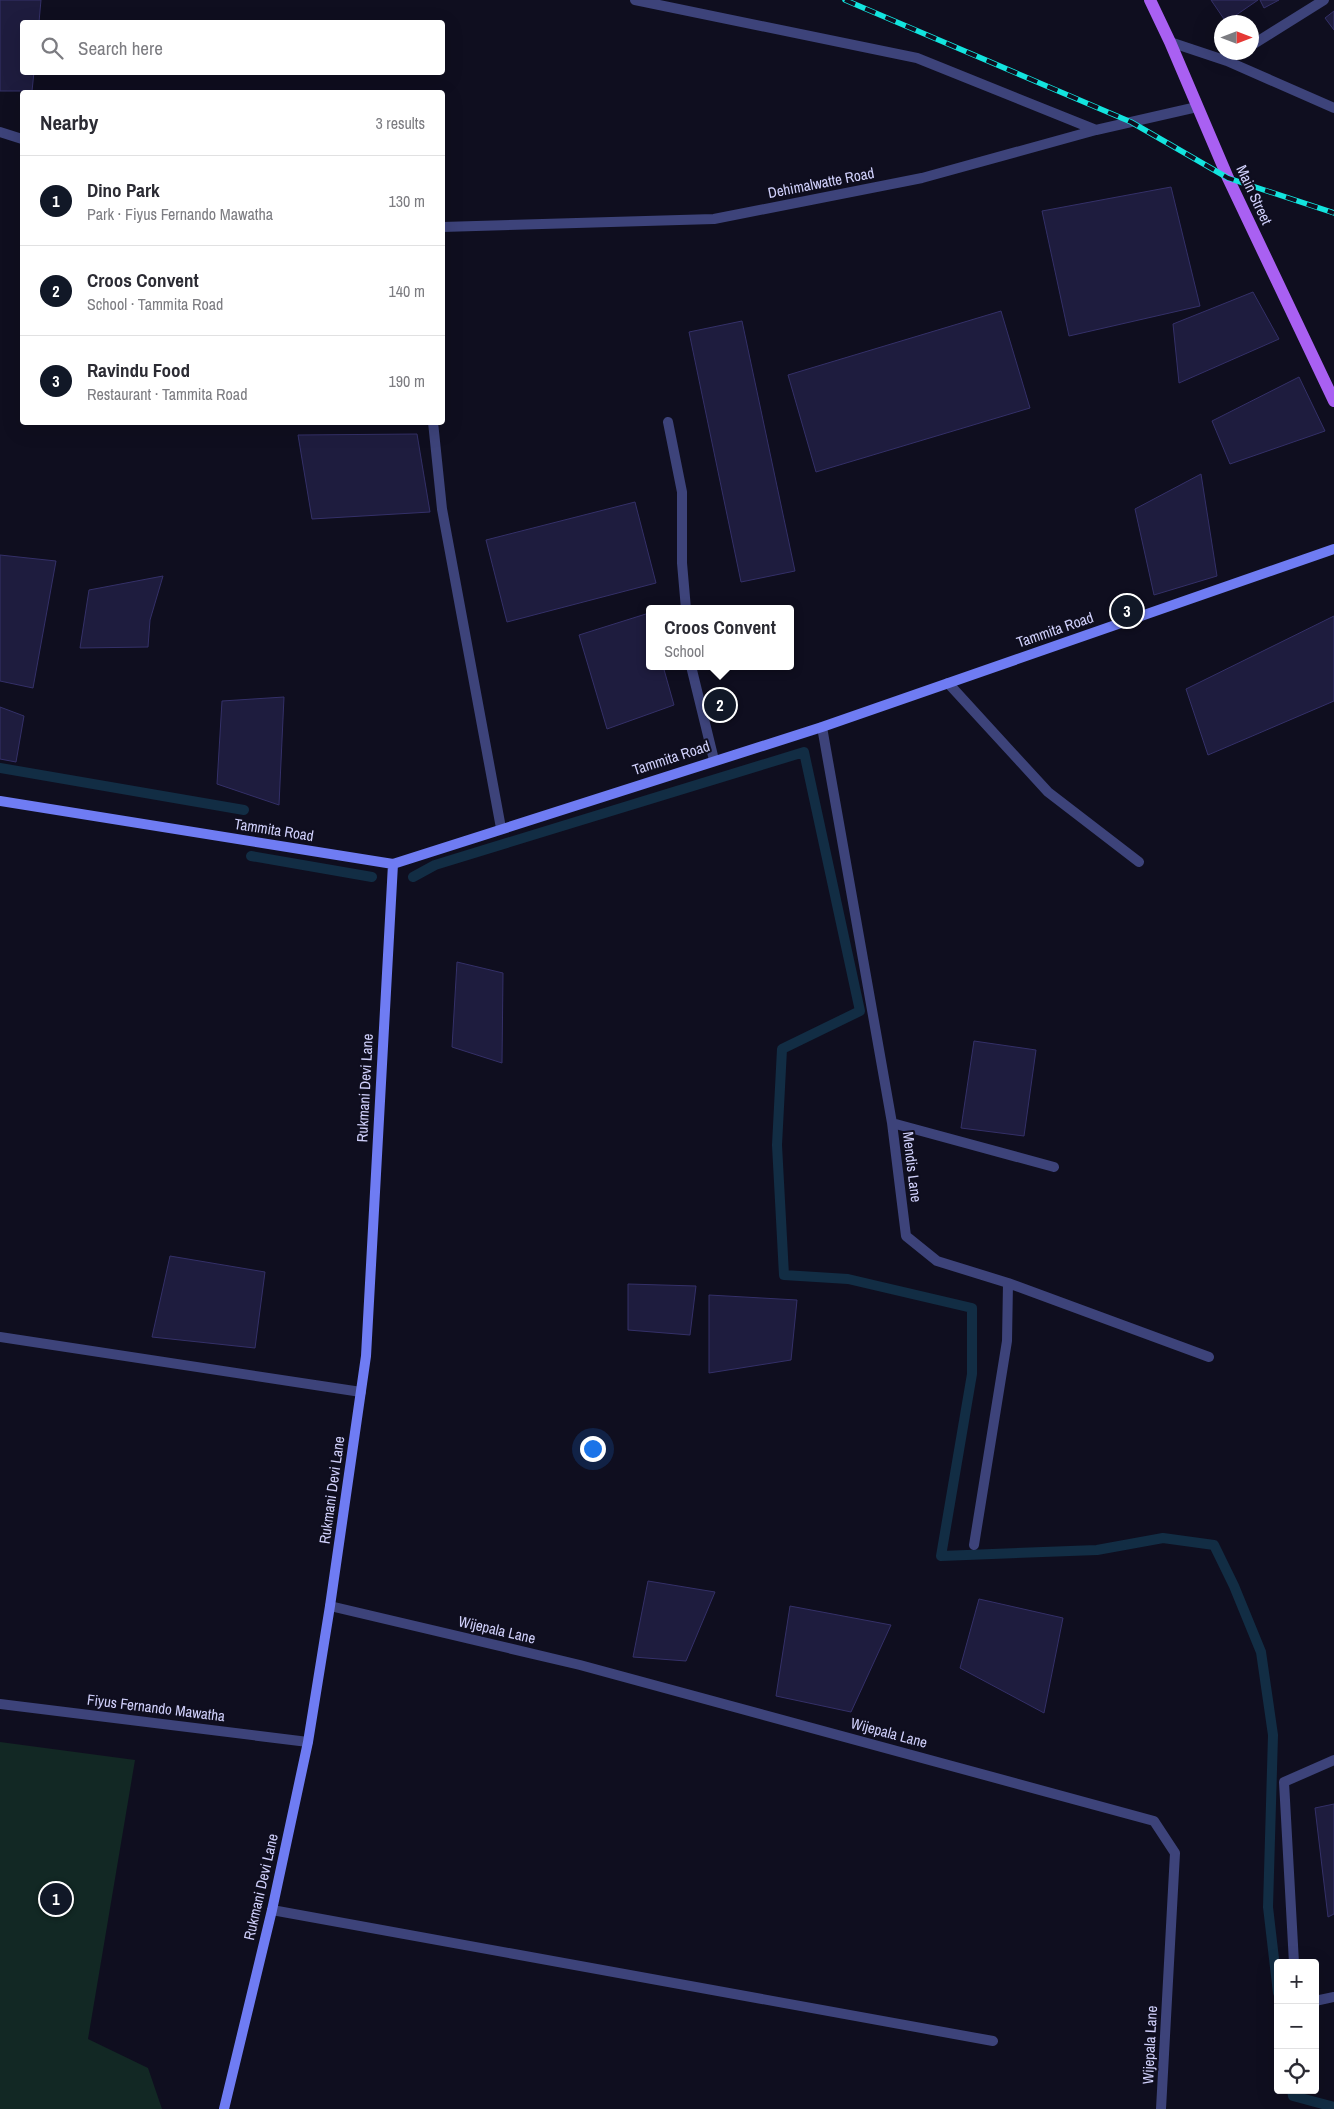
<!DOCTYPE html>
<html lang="en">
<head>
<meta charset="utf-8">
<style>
  body { margin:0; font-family:"Archivo Narrow",sans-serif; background:#f7f7f7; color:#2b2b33 }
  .controls { position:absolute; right:15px; bottom:15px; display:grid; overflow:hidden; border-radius:5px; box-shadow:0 5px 20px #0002 }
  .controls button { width:45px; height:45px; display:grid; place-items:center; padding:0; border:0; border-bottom:1px solid #e1e1e2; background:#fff; color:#2b2b33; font:25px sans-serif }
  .compass { position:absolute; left:1214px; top:15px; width:45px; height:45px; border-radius:50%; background:#fff; box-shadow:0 5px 20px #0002; rotate:90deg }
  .you { position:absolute; left:592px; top:1448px; width:18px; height:18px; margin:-12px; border:4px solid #fff; border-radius:50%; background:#1a73e8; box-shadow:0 0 0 8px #1a73e833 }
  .badge { display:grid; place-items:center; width:32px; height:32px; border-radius:50%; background:#111827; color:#fff; font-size:16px; font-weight:700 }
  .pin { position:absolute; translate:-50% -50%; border:2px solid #fff; box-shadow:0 1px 5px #0006 }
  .popup { position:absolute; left:646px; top:605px; width:148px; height:65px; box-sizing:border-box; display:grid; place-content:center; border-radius:5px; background:#fff; filter:drop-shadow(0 1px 4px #0005); font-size:16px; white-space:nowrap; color:#7c7c81 }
  .popup b { font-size:19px; color:#2b2b33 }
  .popup::after { content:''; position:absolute; left:50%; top:100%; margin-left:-10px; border:10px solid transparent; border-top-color:#fff }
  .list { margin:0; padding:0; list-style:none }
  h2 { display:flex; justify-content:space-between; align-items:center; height:65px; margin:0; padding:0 20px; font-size:21px }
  h2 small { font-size:16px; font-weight:400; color:#7c7c81 }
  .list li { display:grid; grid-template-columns:32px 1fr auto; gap:15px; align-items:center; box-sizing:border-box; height:90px; padding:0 20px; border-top:1px solid #e1e1e2 }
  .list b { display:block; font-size:19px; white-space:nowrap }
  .list p { margin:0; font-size:16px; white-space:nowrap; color:#7c7c81 }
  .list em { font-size:16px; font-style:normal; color:#7c7c81 }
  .icon { flex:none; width:28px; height:28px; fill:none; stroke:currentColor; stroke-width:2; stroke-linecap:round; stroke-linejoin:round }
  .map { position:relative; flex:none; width:1334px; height:2109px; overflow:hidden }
  .search { position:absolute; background:#fff; box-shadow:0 5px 20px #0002; left:20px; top:20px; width:425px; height:55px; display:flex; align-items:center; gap:12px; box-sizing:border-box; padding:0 18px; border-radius:5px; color:#7c7c81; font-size:19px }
  .panel { position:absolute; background:#fff; box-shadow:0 5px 20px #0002; left:20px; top:90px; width:425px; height:335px; border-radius:5px }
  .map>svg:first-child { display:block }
  .green { fill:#122824 }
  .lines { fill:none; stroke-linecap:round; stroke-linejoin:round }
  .stream { stroke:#122d44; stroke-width:10 }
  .building { fill:#1e1c3e; stroke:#343068 }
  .lane { stroke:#3d437a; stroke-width:10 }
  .street { stroke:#3d437a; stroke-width:10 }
  .secondary { stroke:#6f7cf3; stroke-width:10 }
  .primary { stroke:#a960f2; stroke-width:12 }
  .rail-casing { stroke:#13e4de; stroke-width:5.5 }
  .rail { stroke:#0f0e1f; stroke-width:4; stroke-dasharray:11; stroke-linecap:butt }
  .labels { text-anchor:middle; stroke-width:4; stroke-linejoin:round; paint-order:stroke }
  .street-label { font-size:15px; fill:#d0d0fb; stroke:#0f0e1f }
</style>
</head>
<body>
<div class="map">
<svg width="1334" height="2109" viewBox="0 0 1334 2109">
  <rect width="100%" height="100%" fill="#0f0e1f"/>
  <path class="green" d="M 0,1742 L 135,1760 L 88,2039 L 148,2068 L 162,2109 L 0,2109 Z"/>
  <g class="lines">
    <path class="stream" d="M 0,768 L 244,810
      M 251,856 L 372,877
      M 413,877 L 435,865 L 804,752 L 860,1011 L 782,1049 L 777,1145 L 784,1275 L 848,1279 L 972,1308 L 972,1374 L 941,1556 L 1097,1550 L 1163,1538 L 1214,1545 L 1234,1586 L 1261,1652 L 1273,1735 L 1268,1907 L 1278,1993
      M 1292,2090 L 1293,2096 L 1334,2107"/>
  </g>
  <path class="building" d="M 0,0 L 41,0 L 39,22 L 22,22 L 22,72 L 34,72 L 32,91 L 0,91 Z
    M 1211,0 L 1258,0 L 1226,22 Z
    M 1260,0 L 1279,0 L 1264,8 Z
    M 1334,11 L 1334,30 L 1325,18 Z
    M 1171,187 L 1200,306 L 1069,336 L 1042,211 Z
    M 1253,292 L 1279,339 L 1179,383 L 1173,324 Z
    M 1001,311 L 1030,408 L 816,472 L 788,375 Z
    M 742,321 L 795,571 L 741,582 L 689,332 Z
    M 1299,377 L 1325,431 L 1230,464 L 1212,421 Z
    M 417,434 L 430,512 L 312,519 L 298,435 Z
    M 1201,474 L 1217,576 L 1154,595 L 1135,509 Z
    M 635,502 L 656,583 L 507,622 L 486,540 Z
    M 0,555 L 56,561 L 33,688 L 0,681 Z
    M 163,576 L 150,620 L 148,647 L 80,648 L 89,590 Z
    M 649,613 L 650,666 L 663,666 L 674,705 L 607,729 L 579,635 Z
    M 1334,616 L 1334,701 L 1208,755 L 1186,689 Z
    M 284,697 L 279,805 L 217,784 L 222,701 Z
    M 0,707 L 24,716 L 16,762 L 0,759 Z
    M 457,962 L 503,973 L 502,1063 L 452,1047 Z
    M 974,1041 L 1036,1050 L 1024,1136 L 961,1128 Z
    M 170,1256 L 265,1272 L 255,1348 L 152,1337 Z
    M 628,1284 L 696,1286 L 690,1335 L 628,1330 Z
    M 709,1295 L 797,1300 L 791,1360 L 709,1373 Z
    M 648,1581 L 715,1592 L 686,1661 L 633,1657 Z
    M 979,1599 L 1063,1618 L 1044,1713 L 960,1668 Z
    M 790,1606 L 891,1625 L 851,1712 L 776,1696 Z
    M 1334,1804 L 1334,1914 L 1328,1917 L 1315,1808 Z"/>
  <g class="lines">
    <path class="lane" d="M 948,683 L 1048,792 L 1139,862"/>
    <path class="street" d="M 635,0 L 917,58 L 1096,130
      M 1170,42 L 1227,61 L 1334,108
      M 1252,45 L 1324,0
      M 1227,61 L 1240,52
      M 0,132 L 22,139
      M 442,227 L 714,219 L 922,178 L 1096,130 L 1197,107
      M 433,422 L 442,509 L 501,828
      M 668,422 L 682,492 L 682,563 L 686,609
      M 691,666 L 714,760
      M 822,727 L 892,1123 L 906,1236 L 937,1261 L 1008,1283 L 1007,1341 L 974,1545
      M 892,1123 L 1054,1167
      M 1008,1283 L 1209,1357
      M 0,1337 L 361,1392
      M 330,1606 L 580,1665 L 1154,1821 L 1175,1853 L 1161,2109
      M 0,1704 L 308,1742
      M 272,1910 L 993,2041
      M 1294,1963 L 1284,1782 L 1334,1760
      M 1315,2001 L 1334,1997"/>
    <path class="secondary" d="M 0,801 L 393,864 L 822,727 L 1334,549
      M 224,2109 L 272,1910 L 308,1742 L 330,1606 L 366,1356 L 393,864"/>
    <path class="primary" d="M 1150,0 L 1170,42 L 1228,178 L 1334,401"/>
    <defs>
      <path id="rail" d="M 845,0 L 1131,122 L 1228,178 L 1334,213"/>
    </defs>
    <use href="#rail" class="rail-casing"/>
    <use href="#rail" class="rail"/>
  </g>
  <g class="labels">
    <g class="street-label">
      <text transform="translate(821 183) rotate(-11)" y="5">Dehimalwatte Road</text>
      <text transform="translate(1254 195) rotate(65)" y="5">Main Street</text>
      <text transform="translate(1055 630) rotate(-19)" y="5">Tammita Road</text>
      <text transform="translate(671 758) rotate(-18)" y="5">Tammita Road</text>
      <text transform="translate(274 830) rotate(9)" y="5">Tammita Road</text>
      <text transform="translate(365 1088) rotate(-87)" y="5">Rukmani Devi Lane</text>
      <text transform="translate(912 1167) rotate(83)" y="5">Mendis Lane</text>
      <text transform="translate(332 1490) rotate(-82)" y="5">Rukmani Devi Lane</text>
      <text transform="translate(497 1630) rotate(13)" y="5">Wijepala Lane</text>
      <text transform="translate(156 1708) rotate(7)" y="5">Fiyus Fernando Mawatha</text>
      <text transform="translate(889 1733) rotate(15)" y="5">Wijepala Lane</text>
      <text transform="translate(261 1887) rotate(-77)" y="5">Rukmani Devi Lane</text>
      <text transform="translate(1150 2045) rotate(-87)" y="5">Wijepala Lane</text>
    </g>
  </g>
</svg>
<div class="controls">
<button>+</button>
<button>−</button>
<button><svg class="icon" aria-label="locate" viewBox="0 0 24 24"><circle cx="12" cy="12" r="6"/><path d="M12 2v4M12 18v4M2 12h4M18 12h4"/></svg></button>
</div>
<svg class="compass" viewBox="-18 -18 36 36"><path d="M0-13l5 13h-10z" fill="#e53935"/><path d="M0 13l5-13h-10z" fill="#7c7c81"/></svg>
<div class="you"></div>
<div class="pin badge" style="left:56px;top:1899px">1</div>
<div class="pin badge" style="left:720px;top:705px">2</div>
<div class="popup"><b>Croos Convent</b>School</div>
<div class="pin badge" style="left:1127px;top:611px">3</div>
<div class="search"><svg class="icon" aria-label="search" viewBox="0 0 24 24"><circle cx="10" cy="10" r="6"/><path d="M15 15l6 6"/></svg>Search here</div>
<section class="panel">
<h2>Nearby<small>3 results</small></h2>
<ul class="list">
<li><span class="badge">1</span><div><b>Dino Park</b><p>Park · Fiyus Fernando Mawatha</p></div><em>130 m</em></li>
<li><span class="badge">2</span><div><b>Croos Convent</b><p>School · Tammita Road</p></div><em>140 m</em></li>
<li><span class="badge">3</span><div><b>Ravindu Food</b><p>Restaurant · Tammita Road</p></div><em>190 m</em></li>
</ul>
</section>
</div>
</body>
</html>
